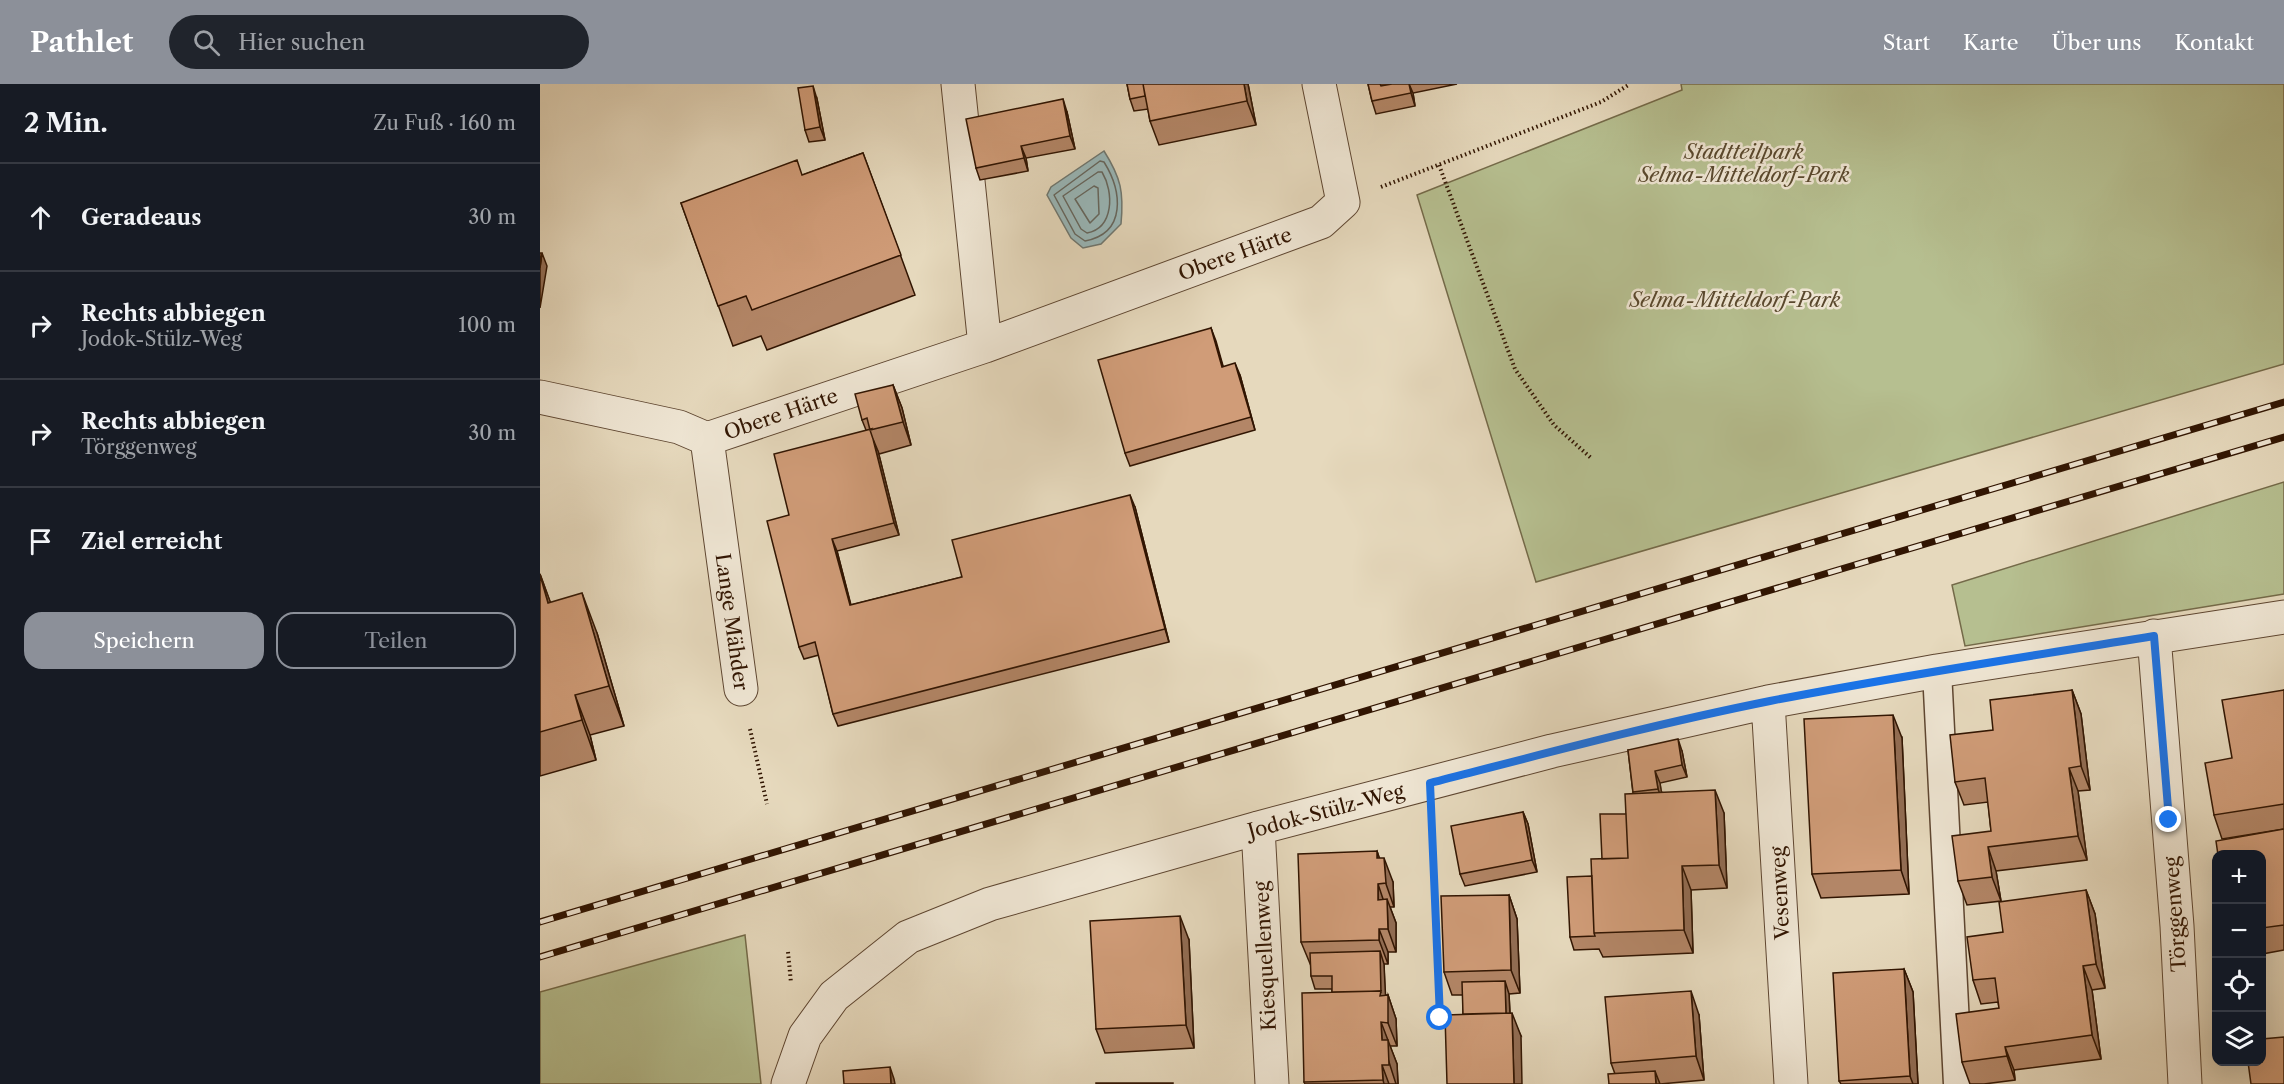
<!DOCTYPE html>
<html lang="de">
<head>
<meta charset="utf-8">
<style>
  body { margin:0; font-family:"Libre Caslon Text",serif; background:#20242c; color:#f1f3f6 }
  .controls { position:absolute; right:18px; bottom:18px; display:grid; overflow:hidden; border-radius:12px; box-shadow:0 6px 24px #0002 }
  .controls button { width:54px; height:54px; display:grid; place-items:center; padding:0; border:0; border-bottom:2px solid #363941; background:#171b24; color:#f1f3f6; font:30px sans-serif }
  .stop { position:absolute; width:18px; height:18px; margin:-14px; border:4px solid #1a73e8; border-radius:50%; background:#fff }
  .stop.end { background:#1a73e8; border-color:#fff; box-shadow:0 2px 6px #0008 }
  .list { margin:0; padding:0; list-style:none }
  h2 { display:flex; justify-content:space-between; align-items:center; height:78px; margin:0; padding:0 24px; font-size:26px }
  h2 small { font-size:20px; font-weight:400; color:#9ea1a6 }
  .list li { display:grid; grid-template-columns:39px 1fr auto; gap:18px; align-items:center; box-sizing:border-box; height:108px; padding:0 24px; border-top:2px solid #363941 }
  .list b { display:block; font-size:22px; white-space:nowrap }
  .list p { margin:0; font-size:20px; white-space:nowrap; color:#9ea1a6 }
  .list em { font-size:20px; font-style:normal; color:#9ea1a6 }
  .actions { display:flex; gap:12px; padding:18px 24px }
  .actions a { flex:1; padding:14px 0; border:2px solid #8c9099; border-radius:18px; text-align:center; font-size:21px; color:#8c9099 }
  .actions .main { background:#8c9099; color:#fff }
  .icon { flex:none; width:33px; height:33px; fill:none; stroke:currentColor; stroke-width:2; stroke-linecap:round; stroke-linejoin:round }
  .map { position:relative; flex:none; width:1744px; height:1000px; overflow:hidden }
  header { display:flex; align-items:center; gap:36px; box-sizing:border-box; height:84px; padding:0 30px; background:#8c9099; color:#fff }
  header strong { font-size:28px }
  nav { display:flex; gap:33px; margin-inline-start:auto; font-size:21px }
  .search { width:420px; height:54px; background:#20242c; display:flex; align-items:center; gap:15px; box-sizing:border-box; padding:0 21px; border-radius:33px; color:#9ea1a6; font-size:22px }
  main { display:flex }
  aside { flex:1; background:#171b24 }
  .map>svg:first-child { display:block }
  .green { fill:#b6bf90; stroke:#746a49; stroke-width:1.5 }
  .water { fill:#99b8ba; stroke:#6f7770; stroke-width:1.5 }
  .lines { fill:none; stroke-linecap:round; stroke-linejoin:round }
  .shore { stroke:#65665e; stroke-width:1.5 }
  .service-casing { stroke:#5e4631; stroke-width:31 }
  .minor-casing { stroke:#5e4631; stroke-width:35 }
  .path { stroke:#311502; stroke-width:4; stroke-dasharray:1.5 3; stroke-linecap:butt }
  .service { stroke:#efe6d4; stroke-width:28 }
  .minor { stroke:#efe6d4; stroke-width:33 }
  .rail-casing { stroke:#311502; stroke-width:7 }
  .rail { stroke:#efe6d4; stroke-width:4.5; stroke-dasharray:14; stroke-linecap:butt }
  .wall { fill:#b38667; stroke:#311502; stroke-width:1.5 }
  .shaded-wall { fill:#926d54; stroke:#311502; stroke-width:1.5 }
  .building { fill:#d09c78; stroke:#311502; stroke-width:1.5 }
  .route { stroke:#1a73e8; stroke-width:8 }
  .labels { text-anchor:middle; stroke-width:5; stroke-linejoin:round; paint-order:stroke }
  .park-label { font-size:20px; font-style:italic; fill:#59482d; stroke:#efe6d4 }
  .street-label { font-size:20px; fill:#311502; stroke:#efe6d4 }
</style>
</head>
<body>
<header>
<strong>Pathlet</strong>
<div class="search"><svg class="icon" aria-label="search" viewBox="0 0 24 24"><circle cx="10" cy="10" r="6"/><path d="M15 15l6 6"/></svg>Hier suchen</div>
<nav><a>Start</a><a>Karte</a><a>Über uns</a><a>Kontakt</a></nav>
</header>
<main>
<aside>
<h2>2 Min.<small>Zu Fuß · 160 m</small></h2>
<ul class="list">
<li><svg class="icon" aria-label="ahead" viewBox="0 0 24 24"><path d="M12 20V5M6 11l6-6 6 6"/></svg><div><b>Geradeaus</b></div><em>30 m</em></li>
<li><svg class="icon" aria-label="right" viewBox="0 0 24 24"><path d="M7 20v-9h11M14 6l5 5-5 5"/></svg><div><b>Rechts abbiegen</b><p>Jodok-Stülz-Weg</p></div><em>100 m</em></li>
<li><svg class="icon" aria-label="right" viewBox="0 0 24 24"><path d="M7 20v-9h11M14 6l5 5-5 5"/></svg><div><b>Rechts abbiegen</b><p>Törggenweg</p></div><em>30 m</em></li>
<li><svg class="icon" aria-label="arrive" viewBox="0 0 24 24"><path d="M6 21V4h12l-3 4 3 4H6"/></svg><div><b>Ziel erreicht</b></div></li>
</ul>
<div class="actions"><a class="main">Speichern</a><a>Teilen</a></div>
</aside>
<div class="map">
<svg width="1744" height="1000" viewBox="0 0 1744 1000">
  <rect width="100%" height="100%" fill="#e6d9bd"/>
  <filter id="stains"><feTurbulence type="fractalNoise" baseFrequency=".00333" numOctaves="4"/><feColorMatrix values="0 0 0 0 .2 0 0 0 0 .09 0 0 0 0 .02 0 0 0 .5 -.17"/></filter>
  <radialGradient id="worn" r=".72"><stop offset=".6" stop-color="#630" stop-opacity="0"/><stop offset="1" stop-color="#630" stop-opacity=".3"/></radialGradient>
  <path class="green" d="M 1141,0 L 1744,0 L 1744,280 L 996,498 L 877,111 L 1142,6 Z
    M 1744,398 L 1744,510 L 1425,562 L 1412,501 Z
    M 205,851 L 221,1000 L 0,1000 L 0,908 Z"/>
  <path class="water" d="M 564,67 C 581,94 584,108 581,140 L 561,160 L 543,164 L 531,154 L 507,111 L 511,103 Z"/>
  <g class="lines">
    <path class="shore" d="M 560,77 L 564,78 C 582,107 587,149 545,157 L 535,150 L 514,111 Z
      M 558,88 L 562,88 C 574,108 574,144 547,149 L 541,145 L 523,112 Z
      M 554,102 L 558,104 L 559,130 L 550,139 L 535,115 Z"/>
    <defs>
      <path id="service" d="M 1397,587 L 1418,1000"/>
      <path id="minor" d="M 418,0 L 445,262
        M 0,313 L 139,343 L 167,355 L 445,262 L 781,138 L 803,118 L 779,0
        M 167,355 L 201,605
        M 1614,552 L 1637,842 L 1645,1000
        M 1228,618 L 1251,1000
        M 718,744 L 732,1000
        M 248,1000 L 265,952 L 294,912 L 368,853 L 450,820 L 718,744 L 1012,667 L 1228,618 L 1397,587 L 1744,533"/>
    </defs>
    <use href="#service" class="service-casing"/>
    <use href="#minor" class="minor-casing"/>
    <path class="path" d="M 899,81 L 975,285 L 1014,341 L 1051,374
      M 841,103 L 1061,18 L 1090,0
      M 210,645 L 227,720
      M 892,740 L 900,934 L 909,934
      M 248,868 L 251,899"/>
    <use href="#service" class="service"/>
    <use href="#minor" class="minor"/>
    <defs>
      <path id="rail" d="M 0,838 L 1744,318
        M 0,873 L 1744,353"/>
    </defs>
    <use href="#rail" class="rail-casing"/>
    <use href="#rail" class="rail"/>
  </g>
  <path class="wall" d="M 587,0 L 708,0 L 716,41 L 619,61 L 610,37 L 608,25 L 594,27 L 590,15 Z
    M 828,0 L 917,0 L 873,9 L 875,22 L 836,30 L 832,17 Z
    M 277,15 L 285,56 L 269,58 L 265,46 Z
    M 527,28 L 535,65 L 486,74 L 488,87 L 440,96 L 436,84 Z
    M 323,69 L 375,211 L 227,266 L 221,252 L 193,262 L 141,119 L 263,91 Z
    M 671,244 L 683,283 L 700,291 L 715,346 L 590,382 L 585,369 Z
    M 353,301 L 362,324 L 371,361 L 339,370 L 338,367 L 359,451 L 297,467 L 311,521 L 422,493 L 595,423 L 629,558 L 298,642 L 293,630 L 279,571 L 264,575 L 259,563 L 249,431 L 326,346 L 322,336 Z
    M 0,490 L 10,518 L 57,549 L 84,642 L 50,651 L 56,676 L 0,692 Z
    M 1532,606 L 1541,630 L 1550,706 L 1538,707 L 1547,776 L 1456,787 L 1461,817 L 1427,821 L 1418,797 L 1451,747 L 1448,718 L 1424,721 L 1415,698 L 1453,646 Z
    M 1744,606 L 1744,745 L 1682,755 L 1674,731 L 1692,674 Z
    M 1362,654 L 1369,810 L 1281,814 L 1272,790 Z
    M 1088,666 L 1142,667 L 1147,693 L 1120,699 L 1121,708 L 1184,729 L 1187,804 L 1151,806 L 1153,869 L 1063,873 L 1059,865 L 1034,866 L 1030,853 L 1052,792 L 1062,775 L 1086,730 L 1093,709 Z
    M 983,728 L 988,740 L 997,788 L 925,802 L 920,790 Z
    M 1744,745 L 1744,866 L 1722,870 L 1722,771 Z
    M 837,767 L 839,774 L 853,798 L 854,823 L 850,823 L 856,839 L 856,868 L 848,868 L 848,880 L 844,880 L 845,911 L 848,911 L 856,935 L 857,962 L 850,962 L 857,980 L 858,1000 L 765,1000 L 764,998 L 792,908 L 792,905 L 775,905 L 771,892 L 771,882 L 761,858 Z
    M 1546,806 L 1555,830 L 1565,904 L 1552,906 L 1561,975 L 1474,986 L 1475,996 L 1444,1000 L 1430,1000 L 1422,978 L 1459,924 L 1458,918 L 1441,920 L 1433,896 L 1463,848 Z
    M 969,811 L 977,835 L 980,909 L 969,910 L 970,929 L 981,952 L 923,930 L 923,911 L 912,911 L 904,888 Z
    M 649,856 L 654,964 L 565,969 L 556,945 Z
    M 1364,885 L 1373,908 L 1378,1000 L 1301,1000 L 1299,997 Z
    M 1159,931 L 1164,996 L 1120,1000 L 1069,1000 L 1075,990 L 1071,979 Z"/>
  <path class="shaded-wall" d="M 704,0 L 708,0 L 716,41 L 707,17 Z
    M 869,0 L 873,9 L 875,22 L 871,9 Z
    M 273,2 L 277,15 L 285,56 L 280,43 Z
    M 523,15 L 527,28 L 535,65 L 530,52 Z
    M 481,62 L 486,74 L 488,87 L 484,74 Z
    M 2,169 L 7,182 L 0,224 L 0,184 Z
    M 671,244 L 676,257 L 687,296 L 682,283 Z
    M 695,279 L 700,291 L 715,346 L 711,333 Z
    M 353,301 L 362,324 L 371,361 L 363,338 Z
    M 333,355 L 338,367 L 359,451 L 354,439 Z
    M 590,411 L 595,423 L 629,558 L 625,545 Z
    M 292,455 L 297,467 L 314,534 L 310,521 Z
    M 0,490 L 14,528 L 8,519 Z
    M 42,509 L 57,549 L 84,642 L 69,602 Z
    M 1532,606 L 1541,630 L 1550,706 L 1541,682 Z
    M 35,611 L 50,651 L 56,676 L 42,636 Z
    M 1353,631 L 1362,654 L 1369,810 L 1361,786 Z
    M 1138,655 L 1142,667 L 1147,693 L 1142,681 Z
    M 1529,684 L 1538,707 L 1547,776 L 1538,752 Z
    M 1115,687 L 1120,699 L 1123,718 L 1118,705 Z
    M 1175,706 L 1184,729 L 1187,804 L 1179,781 Z
    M 983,728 L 988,740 L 997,788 L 992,776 Z
    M 1448,763 L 1456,787 L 1461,817 L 1452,793 Z
    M 837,767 L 845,790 L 844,774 L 853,798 L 854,823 L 837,774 Z
    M 1142,782 L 1151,806 L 1153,869 L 1144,846 Z
    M 838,800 L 846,824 L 838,816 Z
    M 1546,806 L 1555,830 L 1565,904 L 1556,880 Z
    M 969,811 L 977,835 L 980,909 L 971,886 Z
    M 847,815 L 856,839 L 856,868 L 848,845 Z
    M 640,832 L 649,856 L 654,964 L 646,941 Z
    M 839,845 L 848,868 L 848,880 L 839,856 Z
    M 840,867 L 844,880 L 846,921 L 848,911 L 856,935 L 857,962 L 848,939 L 840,912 Z
    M 1543,882 L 1552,906 L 1561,975 L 1552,951 Z
    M 1364,885 L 1373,908 L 1378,1000 L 1373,1000 L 1370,992 Z
    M 965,897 L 969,910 L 971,952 L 966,940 Z
    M 1151,907 L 1159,931 L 1164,996 L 1156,972 Z
    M 972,929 L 981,952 L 982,1000 L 974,1000 Z
    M 841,938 L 857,980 L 858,1000 L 856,1000 L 842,956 Z
    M 1465,963 L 1474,986 L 1475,996 L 1467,972 Z
    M 842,981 L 849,1000 L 844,1000 L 843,996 Z
    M 350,983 L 354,995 L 355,1000 L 351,1000 Z
    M 1115,987 L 1120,1000 L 1116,1000 Z"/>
  <path class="building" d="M 587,0 L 603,0 L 605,12 L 590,15 Z
    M 603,0 L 704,0 L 707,17 L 610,37 Z
    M 828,0 L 840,0 L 841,2 L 852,0 L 869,0 L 871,9 L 832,17 Z
    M 273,2 L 280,43 L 265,46 L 258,4 Z
    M 523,15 L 530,52 L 481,62 L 484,74 L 436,84 L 426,35 Z
    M 323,69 L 361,171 L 212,226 L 206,212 L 178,222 L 141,119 L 257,76 L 262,91 Z
    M 0,169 L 2,169 L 0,184 Z
    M 671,244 L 682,283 L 695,279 L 711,333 L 585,369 L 558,276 Z
    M 353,301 L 363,338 L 330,346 L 327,334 L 322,336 L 315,310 Z
    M 331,345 L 330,346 L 333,355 L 354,439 L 292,455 L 310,521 L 422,493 L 412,456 L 590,411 L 625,545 L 293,630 L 275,558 L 259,563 L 227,437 L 249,431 L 234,370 Z
    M 0,491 L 8,519 L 42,509 L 69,602 L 35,611 L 42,636 L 0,648 Z
    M 1532,606 L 1541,682 L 1529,684 L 1538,752 L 1448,763 L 1452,793 L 1418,797 L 1412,752 L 1451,747 L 1445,694 L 1415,698 L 1410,651 L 1453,646 L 1450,616 Z
    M 1744,606 L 1744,720 L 1674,731 L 1665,679 L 1692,674 L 1682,616 Z
    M 1353,631 L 1361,786 L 1272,790 L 1264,635 Z
    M 1138,655 L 1142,681 L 1115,687 L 1118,705 L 1093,708 L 1088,666 Z
    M 1175,706 L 1179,781 L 1142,782 L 1144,846 L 1054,849 L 1051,775 L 1088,774 L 1085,710 Z
    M 983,728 L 992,776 L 920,790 L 911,742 Z
    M 1060,730 L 1086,730 L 1088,774 L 1062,775 Z
    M 1744,745 L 1744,841 L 1722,844 L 1722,771 L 1678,771 L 1676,757 Z
    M 837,767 L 837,774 L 844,774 L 846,799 L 838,800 L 838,816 L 847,815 L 848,845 L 839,845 L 839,856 L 761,858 L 758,770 Z
    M 1052,792 L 1054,849 L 1055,852 L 1030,853 L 1027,793 Z
    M 1546,806 L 1556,880 L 1543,882 L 1552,951 L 1465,963 L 1467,972 L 1422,978 L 1416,930 L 1459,924 L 1455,894 L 1433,896 L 1427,853 L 1463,848 L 1459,818 Z
    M 969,811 L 971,886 L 904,888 L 901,812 Z
    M 640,832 L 646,941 L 556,945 L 550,837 Z
    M 840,867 L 841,909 L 841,907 L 792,908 L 792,892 L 771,892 L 770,869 Z
    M 1364,885 L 1370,992 L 1299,997 L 1293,889 Z
    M 965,897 L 966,929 L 923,930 L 922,898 Z
    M 1677,900 L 1677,929 L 1675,929 L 1673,901 Z
    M 841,907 L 840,912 L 848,911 L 848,939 L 841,938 L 842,956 L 848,956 L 849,981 L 842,981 L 843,996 L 764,998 L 762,909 Z
    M 1151,907 L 1156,972 L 1071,979 L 1065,913 Z
    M 972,929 L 974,1000 L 907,1000 L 905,931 Z
    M 1744,953 L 1744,1000 L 1711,1000 L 1708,978 L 1722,978 L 1722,955 Z
    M 350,983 L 351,1000 L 304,1000 L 303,987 Z
    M 1115,987 L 1116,1000 L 1069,1000 L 1068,990 Z
    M 556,999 L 633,999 L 633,1000 L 556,1000 Z"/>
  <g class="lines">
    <path class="route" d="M 900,934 L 890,699 C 1003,670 1115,640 1230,617 C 1357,592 1486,573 1614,552 L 1629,736"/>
  </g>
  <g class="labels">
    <g class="park-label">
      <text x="1204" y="75">Stadtteilpark<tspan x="1204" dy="23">Selma-Mitteldorf-Park</tspan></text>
      <text x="1195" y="223">Selma-Mitteldorf-Park</text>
    </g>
    <g class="street-label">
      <text transform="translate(695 170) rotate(-20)" y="7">Obere Härte</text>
      <text transform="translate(241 330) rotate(-19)" y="7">Obere Härte</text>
      <text transform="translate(192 538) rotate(82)" y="7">Lange Mähder</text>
      <text transform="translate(786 727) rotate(-15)" y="7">Jodok-Stülz-Weg</text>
      <text transform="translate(1240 809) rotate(-93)" y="7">Vesenweg</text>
      <text transform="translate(1635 830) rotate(-94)" y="7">Törggenweg</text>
      <text transform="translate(725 872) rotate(-93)" y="7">Kiesquellenweg</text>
    </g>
  </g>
  <rect width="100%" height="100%" filter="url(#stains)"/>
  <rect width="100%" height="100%" fill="url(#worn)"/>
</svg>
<div class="controls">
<button>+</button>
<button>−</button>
<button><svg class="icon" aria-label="locate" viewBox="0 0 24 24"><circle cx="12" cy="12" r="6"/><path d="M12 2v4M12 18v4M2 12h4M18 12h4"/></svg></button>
<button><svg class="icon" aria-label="layers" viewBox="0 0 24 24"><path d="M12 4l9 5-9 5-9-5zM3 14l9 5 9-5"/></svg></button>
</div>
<div class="stop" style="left:900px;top:934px"></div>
<div class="stop end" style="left:1629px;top:736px"></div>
</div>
</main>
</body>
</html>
